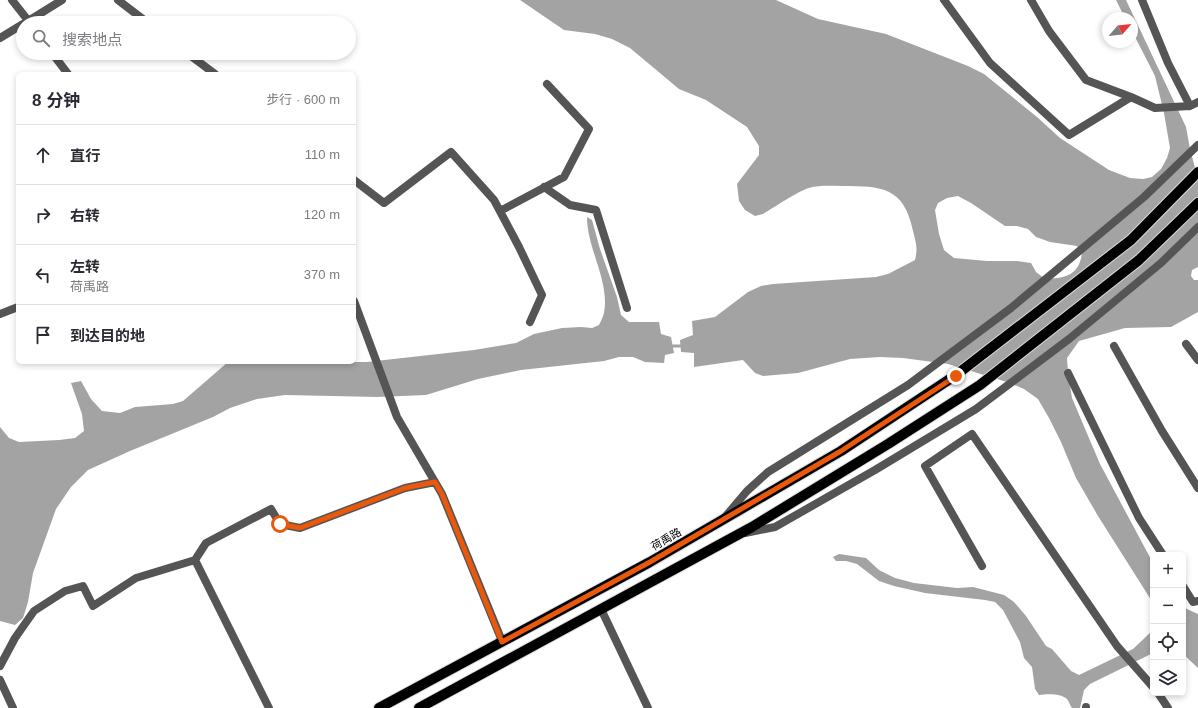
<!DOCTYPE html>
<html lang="zh">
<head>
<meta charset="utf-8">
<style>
  body { margin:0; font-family:Arial,"Noto Sans SC",sans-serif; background:#f2f2f3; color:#2b2b33 }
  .controls { position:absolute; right:12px; bottom:12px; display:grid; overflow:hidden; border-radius:6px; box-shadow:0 2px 6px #0003 }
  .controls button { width:36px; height:36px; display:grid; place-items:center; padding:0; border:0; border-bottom:1px solid #e1e1e2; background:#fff; color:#2b2b33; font:20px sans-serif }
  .compass { position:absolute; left:1102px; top:12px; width:36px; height:36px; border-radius:50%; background:#fff; box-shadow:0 2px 6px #0003; rotate:62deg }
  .stop { position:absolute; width:12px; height:12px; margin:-9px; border:3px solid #ea580c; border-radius:50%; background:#fff }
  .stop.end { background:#ea580c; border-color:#fff; box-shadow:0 1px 4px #0008 }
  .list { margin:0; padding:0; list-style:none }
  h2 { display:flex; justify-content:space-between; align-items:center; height:52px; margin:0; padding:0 16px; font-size:17px }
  h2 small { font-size:13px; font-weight:400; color:#7c7c81 }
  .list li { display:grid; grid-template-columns:26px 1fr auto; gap:12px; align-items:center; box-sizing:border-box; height:60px; padding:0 16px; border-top:1px solid #e1e1e2 }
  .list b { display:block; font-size:15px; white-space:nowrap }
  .list p { margin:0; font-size:13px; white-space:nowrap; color:#7c7c81 }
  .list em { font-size:13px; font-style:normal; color:#7c7c81 }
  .icon { flex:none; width:22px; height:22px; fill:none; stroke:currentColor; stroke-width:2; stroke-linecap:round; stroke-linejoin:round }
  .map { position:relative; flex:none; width:1198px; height:708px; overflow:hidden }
  .search { position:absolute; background:#fff; box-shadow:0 2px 6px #0003; left:16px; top:16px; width:340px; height:44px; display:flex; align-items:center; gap:10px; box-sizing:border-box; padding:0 14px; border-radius:22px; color:#7c7c81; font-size:15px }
  .panel { position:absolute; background:#fff; box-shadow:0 2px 6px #0003; left:16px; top:72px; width:340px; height:292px; border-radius:6px }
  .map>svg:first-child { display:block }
  .water { fill:#a3a3a3; fill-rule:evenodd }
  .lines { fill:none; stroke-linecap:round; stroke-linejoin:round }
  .stream { stroke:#a3a3a3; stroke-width:3 }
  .primary-casing { stroke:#dbdbdb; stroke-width:12 }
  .minor { stroke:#555; stroke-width:8 }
  .primary { stroke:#000; stroke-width:10 }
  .route { stroke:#ea580c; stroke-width:5 }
  .labels { text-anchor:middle; stroke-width:3; stroke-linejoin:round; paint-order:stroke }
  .street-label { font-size:11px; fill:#000; stroke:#fff }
</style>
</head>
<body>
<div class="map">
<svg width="1198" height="708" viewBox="0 0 1198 708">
  <rect width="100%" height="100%" fill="#fff"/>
  <path class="water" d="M 520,0 L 776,0 L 818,19 L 886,34 L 968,66 L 984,74 L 1037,117 L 1060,138 L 1109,170 L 1130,178 L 1143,179 L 1152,177 L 1161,169 L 1167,158 L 1170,148 L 1164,113 L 1155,76 L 1132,31 L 1132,18 L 1125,18 L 1116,0 L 1126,0 L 1186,127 L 1190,149 L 1198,179 L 1198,267 L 1192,270 L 1191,276 L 1194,280 L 1198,280 L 1198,312 L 1171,327 L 1125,328 L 1079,341 L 1067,358 L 1068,373 L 1072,398 L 1100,464 L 1153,563 L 1153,603 L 1098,516 L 1076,478 L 1061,442 L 1049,418 L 1038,399 L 1024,389 L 1010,383 L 948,364 L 903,358 L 880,357 L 850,359 L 798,373 L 763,376 L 755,373 L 743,360 L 694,367 L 694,353 L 681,352 L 680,340 L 693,335 L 692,321 L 715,317 L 748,292 L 761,286 L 773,284 L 876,277 L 888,274 L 915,260 C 918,248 916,243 913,231 C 904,187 882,186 842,186 C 832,186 819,185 809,188 C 796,192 775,207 763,214 L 755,216 L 745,210 L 739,201 L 737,184 L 759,155 L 759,146 L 747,127 L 706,100 L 679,89 L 630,48 L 612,39 L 595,34 L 564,30 ZM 958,196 L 971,203 L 1005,226 L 1017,226 L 1028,229 L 1036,237 L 1050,242 L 1077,246 L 1082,253 C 1079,276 1065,278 1045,279 L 1036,272 L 1031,263 L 1017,261 L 987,261 L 954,258 L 944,250 L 939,234 L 935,210 L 938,203 L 947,198 Z
    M 587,217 L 592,220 L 600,249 L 617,297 L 621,315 L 629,322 L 659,322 L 661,334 L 671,337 L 674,353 L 665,355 L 664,363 L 645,362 L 633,357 L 619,357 L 604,361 L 521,370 L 478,379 L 426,395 L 377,397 L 285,395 L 257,399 L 230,408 L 213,417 L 130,451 L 88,470 L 71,487 L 56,509 L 33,573 L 28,602 L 23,618 L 15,625 L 0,621 L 0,427 L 9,438 L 19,442 L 59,440 L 75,438 L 84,431 L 82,414 L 71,383 L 81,381 L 91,399 L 102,411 L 120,413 L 135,407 L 173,404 L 183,401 L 228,362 L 367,362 L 474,350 L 516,343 L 534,334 L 562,328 L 581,327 L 592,328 L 599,325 C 601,321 603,317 604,313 C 610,281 587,249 587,217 Z
    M 839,554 L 866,558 L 879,570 L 895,578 L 914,583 L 957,588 L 973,587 L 1004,595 L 1014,602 L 1026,616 L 1046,646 L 1052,649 L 1071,671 L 1079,675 L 1133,649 L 1153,630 L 1153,653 L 1090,684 L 1084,690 L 1080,708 L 1072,708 C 1070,706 1069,701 1067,699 C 1060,693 1047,694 1039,695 L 1035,689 L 1032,667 L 1024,658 L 1020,642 L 1003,610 L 995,602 L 985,600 L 925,593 L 894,586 L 879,581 L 857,564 L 846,561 L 836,561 L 833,557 Z
    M 1183,606 L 1187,609 L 1198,614 L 1198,668 L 1183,654 Z"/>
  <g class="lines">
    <path class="stream" d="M 668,346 L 685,346"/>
    <defs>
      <path id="primary" d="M 379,708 L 650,562 L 841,451 L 956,375 L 1131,240 L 1198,172
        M 419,708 L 752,527 L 888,444 L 980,385 L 1139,260 L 1198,203"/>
    </defs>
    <use href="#primary" class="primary-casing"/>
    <path class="minor" d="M 12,0 L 30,23
      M 118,0 L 148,23
      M 944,0 L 990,63 L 1069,135 L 1131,97 L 1155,108 L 1190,106 L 1198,102
      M 1031,0 L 1049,31 L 1086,80 L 1131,97
      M 1142,0 L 1168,63 L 1190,106
      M 25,23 L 62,0
      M 0,38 L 23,24
      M 52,53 L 68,74
      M 187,53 L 215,74
      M 354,180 L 384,203 L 451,152 L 494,200 L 519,247 L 542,295 L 530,322
      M 544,187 L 570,205 L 596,210 L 627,308
      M 500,211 L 564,177 L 589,129 L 547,84
      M 354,301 L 397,417 L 442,494 L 502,641
      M 0,314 L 18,307
      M 1186,344 L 1198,360
      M 1114,346 L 1162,431 L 1198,488
      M 1068,373 L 1139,518 L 1163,555
      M 725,517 L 747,491 L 768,472 L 908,385 L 1011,308 L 1144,197 L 1198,145
      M 745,533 L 775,527 L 875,470 L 976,409 L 1069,339 L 1161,263 L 1198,227
      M 195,560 L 269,708
      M 982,566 L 925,466 L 972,434 L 1117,646 L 1153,687
      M 1183,586 L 1193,602 L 1198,601
      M 601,609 L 648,708
      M 0,666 L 15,638 L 34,611 L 65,591 L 83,586 L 93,606 L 136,578 L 195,560 L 206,543 L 271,509 L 280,524 L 300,528 L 405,488 L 435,482
      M 0,680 L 13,708
      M 1158,693 L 1168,708
      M 1086,707 L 1086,708"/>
    <use href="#primary" class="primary"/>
  </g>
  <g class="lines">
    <path class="route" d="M 280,524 L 300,528 L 405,488 L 435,482 L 442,494 L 502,642 L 650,562 L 841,451 L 956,376"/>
  </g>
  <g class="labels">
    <g class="street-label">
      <text transform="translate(666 539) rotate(-30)" y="4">荷禹路</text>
    </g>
  </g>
</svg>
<div class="controls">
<button>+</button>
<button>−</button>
<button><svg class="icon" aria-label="locate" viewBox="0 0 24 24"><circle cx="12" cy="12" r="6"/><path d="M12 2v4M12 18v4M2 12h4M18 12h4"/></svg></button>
<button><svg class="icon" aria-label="layers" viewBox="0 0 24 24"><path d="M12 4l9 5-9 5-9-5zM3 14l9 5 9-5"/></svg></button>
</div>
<svg class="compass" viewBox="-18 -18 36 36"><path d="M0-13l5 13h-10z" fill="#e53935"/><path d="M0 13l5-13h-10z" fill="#7c7c81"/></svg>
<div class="stop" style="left:280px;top:524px"></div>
<div class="stop end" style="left:956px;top:376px"></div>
<div class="search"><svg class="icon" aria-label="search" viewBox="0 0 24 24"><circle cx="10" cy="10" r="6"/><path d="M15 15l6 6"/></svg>搜索地点</div>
<section class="panel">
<h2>8 分钟<small>步行 · 600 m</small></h2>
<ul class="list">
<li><svg class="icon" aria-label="ahead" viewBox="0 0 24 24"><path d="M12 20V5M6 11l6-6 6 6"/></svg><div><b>直行</b></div><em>110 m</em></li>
<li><svg class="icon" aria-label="right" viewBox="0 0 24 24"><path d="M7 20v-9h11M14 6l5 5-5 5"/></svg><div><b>右转</b></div><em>120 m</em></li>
<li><svg class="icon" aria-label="left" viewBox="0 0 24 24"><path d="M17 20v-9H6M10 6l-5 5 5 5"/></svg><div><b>左转</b><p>荷禹路</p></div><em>370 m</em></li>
<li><svg class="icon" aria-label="arrive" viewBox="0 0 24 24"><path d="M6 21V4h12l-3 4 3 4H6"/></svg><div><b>到达目的地</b></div></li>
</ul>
</section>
</div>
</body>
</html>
